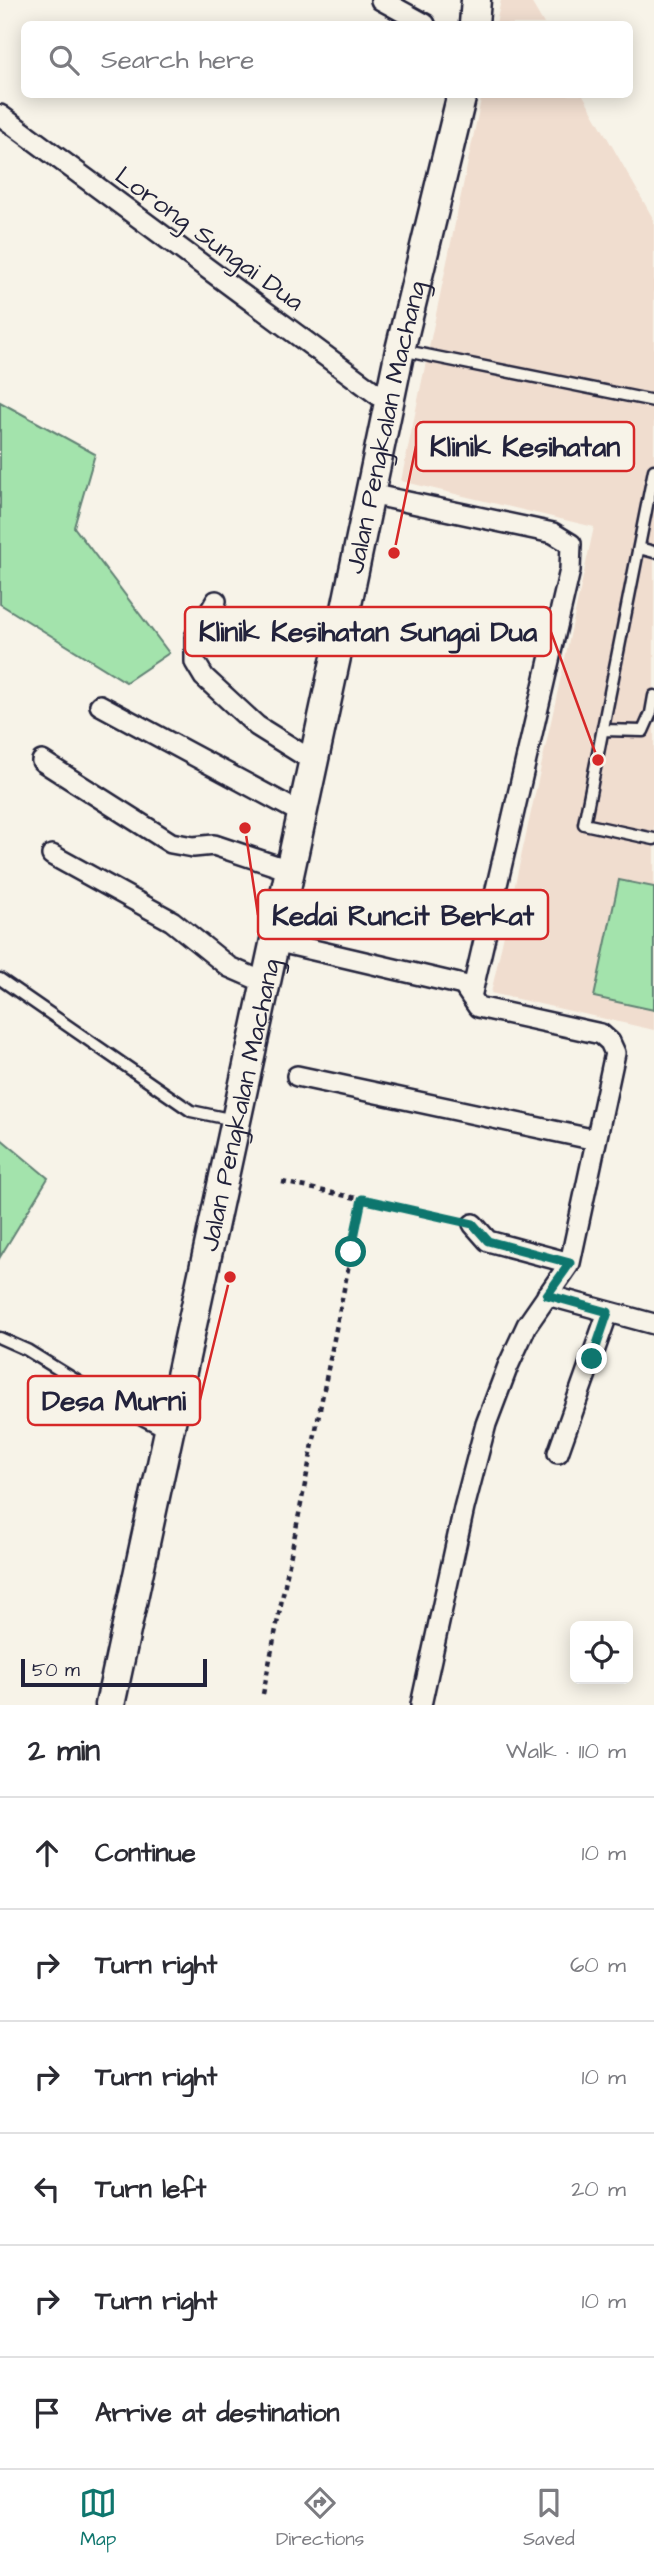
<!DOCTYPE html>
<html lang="en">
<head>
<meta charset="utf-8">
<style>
  body { margin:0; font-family:"Architects Daughter",sans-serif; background:#f2f2f3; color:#2b2b33 }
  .controls { position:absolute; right:21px; bottom:21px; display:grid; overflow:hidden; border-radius:10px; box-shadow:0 4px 18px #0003 }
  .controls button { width:63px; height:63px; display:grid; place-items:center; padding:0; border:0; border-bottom:2px solid #e1e1e2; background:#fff; color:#2b2b33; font:35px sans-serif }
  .scale { position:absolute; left:21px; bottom:18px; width:186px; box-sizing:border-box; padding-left:7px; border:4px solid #22223b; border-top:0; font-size:19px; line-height:24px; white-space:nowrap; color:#22223b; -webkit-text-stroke:5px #f7f3e8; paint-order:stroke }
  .stop { position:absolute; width:21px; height:21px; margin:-16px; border:5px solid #0f766e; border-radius:50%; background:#fff }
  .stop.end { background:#0f766e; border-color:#fff; box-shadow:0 2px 7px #0008 }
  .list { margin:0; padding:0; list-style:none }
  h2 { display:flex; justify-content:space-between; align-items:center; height:91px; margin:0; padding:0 28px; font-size:30px }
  h2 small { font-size:23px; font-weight:400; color:#7c7c81 }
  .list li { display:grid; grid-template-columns:46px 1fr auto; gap:21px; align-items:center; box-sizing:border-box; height:112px; padding:0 28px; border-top:2px solid #e1e1e2 }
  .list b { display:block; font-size:26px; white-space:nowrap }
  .list em { font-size:23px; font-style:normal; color:#7c7c81 }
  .icon { flex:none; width:38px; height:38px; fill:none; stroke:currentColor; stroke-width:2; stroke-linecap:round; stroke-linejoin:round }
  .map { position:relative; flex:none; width:654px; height:1705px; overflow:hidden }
  .search { position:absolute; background:#fff; box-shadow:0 4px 18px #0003; left:21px; right:21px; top:21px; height:77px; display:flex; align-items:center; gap:18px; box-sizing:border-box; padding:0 24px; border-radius:10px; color:#7c7c81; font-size:26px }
  .sheet { height:763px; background:#fff }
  nav { display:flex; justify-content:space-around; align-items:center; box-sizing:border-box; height:98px; border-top:2px solid #e1e1e2; background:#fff; font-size:19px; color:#7c7c81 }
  nav a { display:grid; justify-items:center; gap:4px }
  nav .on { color:#0f766e }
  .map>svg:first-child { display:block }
  .built { fill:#f0ddcf }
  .green { fill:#a3e3ac; stroke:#628274; stroke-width:2 }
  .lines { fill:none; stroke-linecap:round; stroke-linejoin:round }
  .service-casing { stroke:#22223b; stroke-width:15 }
  .minor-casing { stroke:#22223b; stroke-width:24 }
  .secondary-casing { stroke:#22223b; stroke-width:33 }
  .path { stroke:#22223b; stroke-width:4.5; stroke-dasharray:5 5; stroke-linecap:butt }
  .service { stroke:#f7f3e8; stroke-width:10 }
  .minor { stroke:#f7f3e8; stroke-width:19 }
  .secondary { stroke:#f7f3e8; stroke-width:28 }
  .route { stroke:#0f766e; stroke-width:9 }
  .labels { text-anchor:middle; stroke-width:5; stroke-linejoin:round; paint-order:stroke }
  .street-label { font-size:26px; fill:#22223b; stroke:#f7f3e8 }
  .leader { fill:none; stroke:#d62828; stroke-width:2.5 }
  .callout-dot { fill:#d62828; stroke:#f7f3e8; stroke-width:2.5 }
  .callout { fill:#f7f3e8; stroke:#d62828; stroke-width:2.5 }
  .callout-label { font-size:28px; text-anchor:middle; font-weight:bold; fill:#22223b }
</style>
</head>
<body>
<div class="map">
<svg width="654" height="1705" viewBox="0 0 654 1705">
  <rect width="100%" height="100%" fill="#f7f3e8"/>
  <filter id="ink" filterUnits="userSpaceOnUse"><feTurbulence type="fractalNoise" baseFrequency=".0143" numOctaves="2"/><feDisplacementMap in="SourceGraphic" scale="14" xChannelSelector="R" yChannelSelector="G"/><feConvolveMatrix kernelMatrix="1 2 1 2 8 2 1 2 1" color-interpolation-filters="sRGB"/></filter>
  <g filter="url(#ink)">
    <path class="built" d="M 501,0 L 530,0 L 544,24 L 496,24 Z
      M 482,95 L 583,95 L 654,220 L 654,1030 L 491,993 L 594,527 L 401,481 Z"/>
    <path class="green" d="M 0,402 L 95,454 L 74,527 L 169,653 L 126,682 L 0,604 Z
      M 619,880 L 654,887 L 654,1010 L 594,997 Z
      M 0,1138 L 48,1178 L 0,1257 Z"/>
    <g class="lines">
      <defs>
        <path id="service" d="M 401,350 L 654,401
          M 654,470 L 584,824 L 654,839
          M 639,548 L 654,552
          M 603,730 L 643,731 L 651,713 L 654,696
          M 0,979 L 191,1111 L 234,1120
          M 0,1338 L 27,1350 L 119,1407 L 165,1431"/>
        <path id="minor" d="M 381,0 L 425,24
          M 0,115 L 389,403
          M 370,494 L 553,533 L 571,544 L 570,570 L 471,997
          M 216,601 L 195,637 L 195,662 L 204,677 L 257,726 L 313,761
          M 100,705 L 301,813
          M 42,761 L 171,843 L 193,847 L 214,845 L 289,870
          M 52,855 L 172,921 L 229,967 L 266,983
          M 275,941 L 463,985 L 478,1007 L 601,1034 L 610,1042 L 615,1053 L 570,1263 L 527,1325 L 508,1366 L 486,1424 L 464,1508 L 421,1705
          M 297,1076 L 596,1140
          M 473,1224 L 488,1241 L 570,1263
          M 547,1295 L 654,1324
          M 558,1453 L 608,1312"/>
        <g id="secondary">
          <path d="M 474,24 L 476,0"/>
          <path id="s1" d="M 110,1705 L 336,657 L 400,350 L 462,94"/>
        </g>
      </defs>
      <use href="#service" class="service-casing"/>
      <use href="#minor" class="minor-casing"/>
      <use href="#secondary" class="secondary-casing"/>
      <path class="path" d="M 282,1182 L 453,1219
        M 263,1694 L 362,1199"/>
      <use href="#service" class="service"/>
      <use href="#minor" class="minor"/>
      <use href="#secondary" class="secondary"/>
    </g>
  </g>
  <g class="lines" filter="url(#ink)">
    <path class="route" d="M 351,1252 L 362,1199 L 473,1224 L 488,1241 L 570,1263 L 547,1295 L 608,1312 L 592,1359"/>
  </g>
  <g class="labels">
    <g class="street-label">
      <text transform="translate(210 238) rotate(36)" y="9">Lorong Sungai Dua</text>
      <text dy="9" stroke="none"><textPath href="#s1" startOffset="1307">Jalan Pengkalan Machang</textPath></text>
      <text dy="9" stroke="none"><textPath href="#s1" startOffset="614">Jalan Pengkalan Machang</textPath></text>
    </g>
  </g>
  <path class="leader" d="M394 553L416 446M598 760L551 632M245 828L258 915M230 1277L200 1400"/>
  <g class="callout-dot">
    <circle cx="394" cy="553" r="7"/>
    <circle cx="598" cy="760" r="7"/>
    <circle cx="245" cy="828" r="7"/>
    <circle cx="230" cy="1277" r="7"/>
  </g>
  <g class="callout">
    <rect x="416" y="422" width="218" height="49" rx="7"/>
    <rect x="185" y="607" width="366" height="49" rx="7"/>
    <rect x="258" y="890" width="290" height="49" rx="7"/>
    <rect x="28" y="1376" width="172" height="49" rx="7"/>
  </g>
  <g class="callout-label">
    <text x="525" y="456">Klinik Kesihatan</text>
    <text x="368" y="641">Klinik Kesihatan Sungai Dua</text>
    <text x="403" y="925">Kedai Runcit Berkat</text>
    <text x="114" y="1410">Desa Murni</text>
  </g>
</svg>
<div class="controls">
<button><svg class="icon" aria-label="locate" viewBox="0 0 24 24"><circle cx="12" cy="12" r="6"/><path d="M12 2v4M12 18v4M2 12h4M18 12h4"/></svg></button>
</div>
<div class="scale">50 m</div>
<div class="stop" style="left:351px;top:1252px"></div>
<div class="stop end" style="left:592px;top:1359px"></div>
<div class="search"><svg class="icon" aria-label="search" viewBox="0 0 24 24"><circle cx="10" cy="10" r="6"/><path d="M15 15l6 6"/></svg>Search here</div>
</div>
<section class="sheet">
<h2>2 min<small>Walk · 110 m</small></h2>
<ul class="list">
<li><svg class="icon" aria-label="ahead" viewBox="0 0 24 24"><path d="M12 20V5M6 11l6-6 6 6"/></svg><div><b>Continue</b></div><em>10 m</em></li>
<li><svg class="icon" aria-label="right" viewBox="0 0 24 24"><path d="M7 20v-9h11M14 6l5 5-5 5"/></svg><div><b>Turn right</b></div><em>60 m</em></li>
<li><svg class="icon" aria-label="right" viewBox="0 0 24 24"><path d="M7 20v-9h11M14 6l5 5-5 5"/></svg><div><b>Turn right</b></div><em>10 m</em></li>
<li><svg class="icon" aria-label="left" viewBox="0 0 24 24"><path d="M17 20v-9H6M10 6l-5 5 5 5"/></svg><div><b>Turn left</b></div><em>20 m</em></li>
<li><svg class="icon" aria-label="right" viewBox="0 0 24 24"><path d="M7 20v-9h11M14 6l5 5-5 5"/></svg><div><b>Turn right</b></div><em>10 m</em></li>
<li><svg class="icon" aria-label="arrive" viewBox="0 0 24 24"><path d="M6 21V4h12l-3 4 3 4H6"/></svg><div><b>Arrive at destination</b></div></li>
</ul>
</section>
<nav>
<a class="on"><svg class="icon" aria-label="map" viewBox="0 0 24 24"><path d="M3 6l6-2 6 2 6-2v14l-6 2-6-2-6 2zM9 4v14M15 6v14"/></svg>Map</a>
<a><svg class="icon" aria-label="directions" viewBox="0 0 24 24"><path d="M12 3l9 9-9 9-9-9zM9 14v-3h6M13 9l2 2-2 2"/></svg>Directions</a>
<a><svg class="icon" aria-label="saved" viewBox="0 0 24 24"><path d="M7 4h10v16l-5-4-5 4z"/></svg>Saved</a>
</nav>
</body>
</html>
